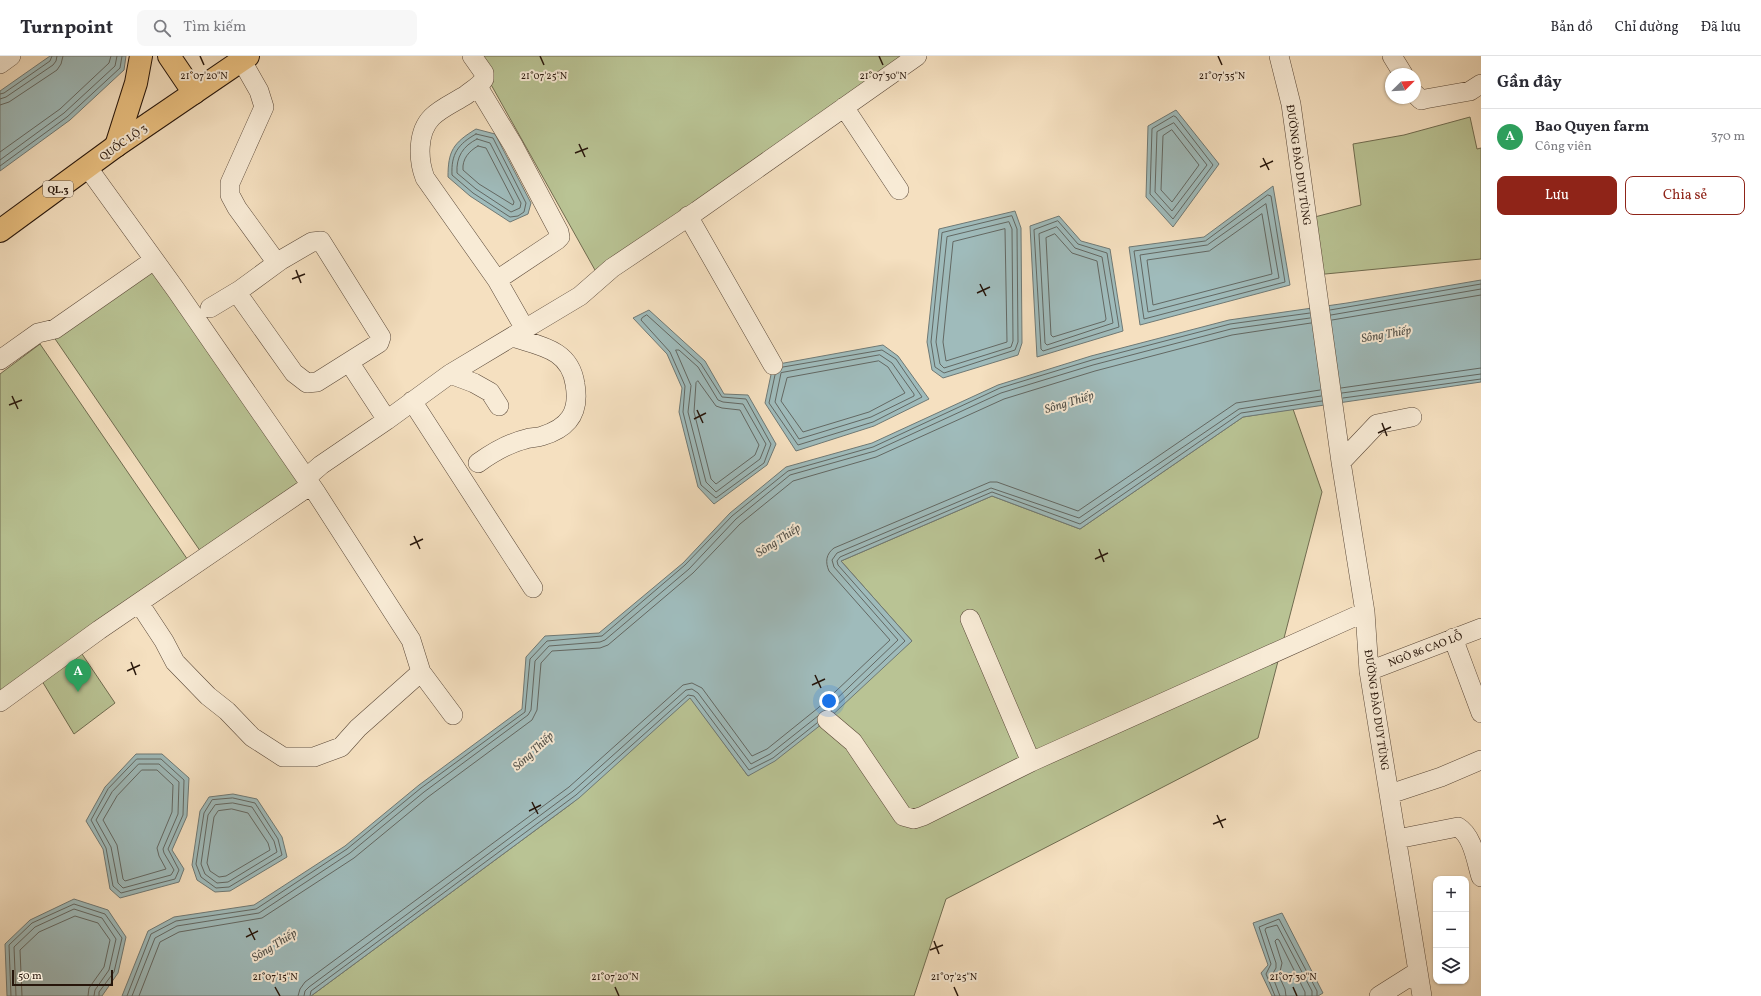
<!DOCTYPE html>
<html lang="vi">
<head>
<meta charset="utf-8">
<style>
  body { margin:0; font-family:Vollkorn,serif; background:#f7f7f7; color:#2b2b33 }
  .controls { position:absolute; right:12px; bottom:12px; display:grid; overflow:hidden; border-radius:8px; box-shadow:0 1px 3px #0004 }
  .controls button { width:36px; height:36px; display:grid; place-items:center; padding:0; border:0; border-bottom:1px solid #e1e1e2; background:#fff; color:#2b2b33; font:20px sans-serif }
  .compass { position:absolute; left:1385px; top:12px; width:36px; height:36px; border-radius:50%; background:#fff; box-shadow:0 1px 3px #0004; rotate:66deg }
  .scale { position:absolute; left:12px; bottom:10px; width:101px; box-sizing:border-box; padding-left:4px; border:2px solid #27160b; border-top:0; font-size:11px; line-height:14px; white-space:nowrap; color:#27160b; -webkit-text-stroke:3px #f8ebd6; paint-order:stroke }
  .you { position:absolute; left:829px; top:645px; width:14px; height:14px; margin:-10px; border:3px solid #fff; border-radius:50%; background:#1a73e8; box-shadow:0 0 0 6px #1a73e833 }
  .badge { display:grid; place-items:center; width:26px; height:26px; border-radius:50%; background:#8f2418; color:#fff; font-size:13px; font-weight:700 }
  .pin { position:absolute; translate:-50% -33px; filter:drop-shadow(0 1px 2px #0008) }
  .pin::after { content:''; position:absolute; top:21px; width:14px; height:12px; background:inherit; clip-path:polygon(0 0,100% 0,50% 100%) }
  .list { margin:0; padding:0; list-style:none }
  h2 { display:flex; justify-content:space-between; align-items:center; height:52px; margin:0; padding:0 16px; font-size:17px }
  h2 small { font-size:13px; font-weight:400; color:#7c7c81 }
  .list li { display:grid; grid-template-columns:26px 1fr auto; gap:12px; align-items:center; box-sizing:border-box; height:56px; padding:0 16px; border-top:1px solid #e1e1e2 }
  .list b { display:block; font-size:15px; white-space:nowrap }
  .list p { margin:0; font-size:13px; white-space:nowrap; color:#7c7c81 }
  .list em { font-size:13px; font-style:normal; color:#7c7c81 }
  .actions { display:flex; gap:8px; padding:12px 16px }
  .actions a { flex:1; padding:9px 0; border:1px solid #8f2418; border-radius:8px; text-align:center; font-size:14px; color:#8f2418 }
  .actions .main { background:#8f2418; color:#fff }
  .icon { flex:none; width:22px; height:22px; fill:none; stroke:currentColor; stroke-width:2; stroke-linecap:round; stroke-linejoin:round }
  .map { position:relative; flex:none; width:1481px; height:940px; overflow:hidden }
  header { display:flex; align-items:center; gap:24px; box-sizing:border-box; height:56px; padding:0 20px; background:#fff; border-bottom:1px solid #e1e1e2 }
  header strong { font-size:19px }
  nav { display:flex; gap:22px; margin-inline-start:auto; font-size:14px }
  .search { width:280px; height:36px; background:#f7f7f7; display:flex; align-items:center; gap:10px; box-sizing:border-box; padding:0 14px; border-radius:8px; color:#7c7c81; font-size:15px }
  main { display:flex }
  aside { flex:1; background:#fff }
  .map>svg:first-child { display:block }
  .green { fill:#b9c394; stroke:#706c50 }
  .water { fill:#9fbbbb; stroke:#6f7975 }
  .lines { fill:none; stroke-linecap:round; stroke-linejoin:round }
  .shore { stroke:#636863; stroke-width:1 }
  .minor-casing { stroke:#5a4838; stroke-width:20 }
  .major-casing { stroke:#27160b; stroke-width:24 }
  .highway-casing { stroke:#27160b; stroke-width:24 }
  .minor { stroke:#f8ebd6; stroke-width:19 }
  .major { stroke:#eac080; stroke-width:22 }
  .highway { stroke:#eac080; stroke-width:22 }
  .ticks { fill:none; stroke:#27160b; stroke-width:1.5 }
  .labels { text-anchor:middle; stroke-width:4; stroke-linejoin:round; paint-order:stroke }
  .shield { fill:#f8ebd6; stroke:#665648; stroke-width:1 }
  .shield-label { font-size:10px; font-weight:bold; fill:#27160b }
  .street-label { font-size:11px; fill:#27160b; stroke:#f8ebd6 }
  .water-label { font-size:12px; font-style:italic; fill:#515049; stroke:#f8ebd6 }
  .ticks-label { font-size:10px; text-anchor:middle; fill:#27160b; stroke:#f8ebd6; stroke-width:4; stroke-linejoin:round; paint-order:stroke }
</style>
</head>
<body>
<header>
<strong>Turnpoint</strong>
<div class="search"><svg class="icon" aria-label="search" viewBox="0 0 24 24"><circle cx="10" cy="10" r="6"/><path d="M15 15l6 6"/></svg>Tìm kiếm</div>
<nav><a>Bản đồ</a><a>Chỉ đường</a><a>Đã lưu</a></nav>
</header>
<main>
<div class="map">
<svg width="1481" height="940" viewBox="0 0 1481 940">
  <rect width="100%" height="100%" fill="#f5e0c0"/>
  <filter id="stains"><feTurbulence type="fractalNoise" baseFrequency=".005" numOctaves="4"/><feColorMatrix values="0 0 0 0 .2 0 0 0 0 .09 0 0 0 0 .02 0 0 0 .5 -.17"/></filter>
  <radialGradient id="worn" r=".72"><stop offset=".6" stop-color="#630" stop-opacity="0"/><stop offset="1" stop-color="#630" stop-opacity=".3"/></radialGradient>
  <path class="green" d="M 475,0 L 917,0 L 600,223 Z
    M 1470,61 L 1477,93 L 1481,92 L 1481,203 L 1315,219 L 1307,163 L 1361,149 L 1353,88 L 1404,79 Z
    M 154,204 L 311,429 L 205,502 L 49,274 Z
    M 40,288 L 192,510 L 0,644 L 0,318 Z
    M 1293,353 L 1322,436 L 1258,682 L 946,843 L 914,940 L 311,940 L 571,748 L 690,641 L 748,720 L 912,585 L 841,505 L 992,440 L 1080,473 L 1243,361 Z
    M 80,595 L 115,647 L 74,678 L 42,625 Z"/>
  <path class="water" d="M 50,0 L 126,0 L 124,14 L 70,64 L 0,115 L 0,35 Z
    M 1176,54 L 1219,108 L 1173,171 L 1146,141 L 1148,70 Z
    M 476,73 L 495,78 L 531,147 L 528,158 L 510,166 L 470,140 L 448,121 C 448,95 453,87 476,73 Z
    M 1273,130 L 1290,229 L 1140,269 L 1129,191 L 1204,181 Z
    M 1015,155 L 1021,172 L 1022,287 L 1018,299 L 943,322 L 932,314 L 927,286 L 939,173 Z
    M 1059,160 L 1081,185 L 1110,193 L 1123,275 L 1037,301 L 1030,170 Z
    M 1481,224 L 1481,326 L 1243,361 L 1080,473 L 992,440 L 841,505 L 912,585 L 827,664 L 775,705 L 748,720 L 690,642 L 579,742 L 311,940 L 122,940 L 148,875 L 174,861 L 254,849 L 345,790 L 419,729 L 522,653 L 526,601 L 545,580 L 599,577 L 683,507 L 730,457 L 786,411 L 872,387 L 998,329 L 1091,300 L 1229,264 L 1347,247 Z
    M 649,254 L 705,305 L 724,338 L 748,339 L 776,388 L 767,409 L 714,448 L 698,431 L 679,356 L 682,332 L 667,298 L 633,262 Z
    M 883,289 L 898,300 L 929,343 L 874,370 L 796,395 L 765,347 L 773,309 Z
    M 136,698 L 162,698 L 189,722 L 187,760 L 172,794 L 184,813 L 179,826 L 120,842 L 110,833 L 103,793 L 86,765 L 105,731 Z
    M 233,738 L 257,743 L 282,781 L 287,801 L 230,835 L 215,836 L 197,824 L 192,809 L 200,755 L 209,741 Z
    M 74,843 L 108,854 L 126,881 L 118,917 L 102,940 L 7,940 L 5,888 L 30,864 Z
    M 1282,857 L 1323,937 L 1318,940 L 1272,940 L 1261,917 L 1268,909 L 1253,867 Z"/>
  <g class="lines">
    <path class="shore" d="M 0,38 L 4,37 L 50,5 L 52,0
      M 0,43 L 6,41 L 53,9 L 56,5 L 57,0
      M 0,49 L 9,46 L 57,14 L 61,8 L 63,0
      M 1174,60 L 1176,61 L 1213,109 L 1173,163 L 1150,138 L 1152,73 Z
      M 1174,67 L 1207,109 L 1172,155 L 1155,136 L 1157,76 Z
      M 1172,74 L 1199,109 L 1172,146 L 1161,134 L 1163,80 Z
      M 476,78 L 493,82 L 526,147 L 524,156 L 518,160 L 510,161 L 473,137 L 452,119 C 451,98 458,88 476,78 Z
      M 477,83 L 490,87 L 521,147 L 520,152 L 511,156 L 476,133 L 457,117 C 456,101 463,90 477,83 Z
      M 478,90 L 486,92 L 514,146 L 513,149 L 479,128 L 463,114 C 462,103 469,95 478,90 Z
      M 0,96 L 60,53 L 109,7 L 111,0
      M 0,104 L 64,57 L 115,10 L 117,0
      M 0,110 L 67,61 L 120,12 L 122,0
      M 1268,139 L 1271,140 L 1285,226 L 1144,263 L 1134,195 L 1205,185 Z
      M 1266,148 L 1279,222 L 1148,256 L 1140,199 L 1207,189 Z
      M 1262,158 L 1272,218 L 1153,249 L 1147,204 L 1209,195 Z
      M 1012,160 L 1017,173 L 1018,286 L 1015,294 L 944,317 L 935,311 L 931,286 L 942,177 Z
      M 1058,165 L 1078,188 L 1107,197 L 1119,271 L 1043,295 L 1041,293 L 1034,174 Z
      M 1009,166 L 1012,173 L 1013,285 L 1011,291 L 944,312 L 940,308 L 936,286 L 947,181 Z
      M 1057,171 L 1075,192 L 1102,201 L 1113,267 L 1047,289 L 1045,287 L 1039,178 Z
      M 1005,173 L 1007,286 L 946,305 L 943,286 L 953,186 Z
      M 1055,178 L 1072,197 L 1097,205 L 1106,263 L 1105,265 L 1053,281 L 1051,279 L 1046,182 Z
      M 1330,254 L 1481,228
      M 647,259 L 701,308 L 722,341 L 746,343 L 771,388 L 764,407 L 716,442 L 701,429 L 683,356 L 685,330 L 670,296 L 641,264 L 642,262 Z
      M 1331,259 L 1481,233
      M 1332,264 L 1481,239
      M 676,294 L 679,294 L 698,311 L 718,344 L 723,346 L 743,348 L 766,388 L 760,403 L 716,436 L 706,426 L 688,356 L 691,330 Z
      M 880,299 L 892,307 L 914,338 L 914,340 L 871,361 L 799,383 L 775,346 L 781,317 Z
      M 879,305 L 888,311 L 905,337 L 869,356 L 803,376 L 781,345 L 787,322 Z
      M 775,319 L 769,347 L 798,389 L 873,366 L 922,341 L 896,303 L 882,294 L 783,311
      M 698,325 L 716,350 L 722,352 L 740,354 L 759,389 L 755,399 L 716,428 L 711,423 L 694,356 L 696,327 Z
      M 1341,332 L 1481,312
      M 1342,337 L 1481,318
      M 1343,342 L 1481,323
      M 825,654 L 898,584 L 834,511 L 832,504 L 837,497 L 991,432 L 1079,462 L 1239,353 L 1321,340
      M 831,655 L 905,585 L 838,509 L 837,505 L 840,501 L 992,436 L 1080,468 L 1241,357 L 1322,345
      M 137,703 L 161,703 L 184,724 L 183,759 L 168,793 L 179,814 L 175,823 L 121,837 L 113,830 L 106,792 L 91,764 L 108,733 Z
      M 139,708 L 159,708 L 179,726 L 178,758 L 163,793 L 164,797 L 174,814 L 171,819 L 123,832 L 118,827 L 111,791 L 96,764 L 112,736 Z
      M 142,714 L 157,714 L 173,729 L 172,756 L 157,792 L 159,800 L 166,813 L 125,825 L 123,823 L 117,789 L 103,764 L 117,740 Z
      M 233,742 L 255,747 L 278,783 L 282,799 L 229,831 L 216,832 L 201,821 L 196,808 L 204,757 L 212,744 Z
      M 233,747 L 252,751 L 274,785 L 277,796 L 228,826 L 217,827 L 205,818 L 201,808 L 208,759 L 215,749 Z
      M 232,753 L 248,757 L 268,787 L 270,794 L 226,820 L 219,821 L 210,815 L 207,807 L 214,761 L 218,755 Z
      M 11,940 L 9,889 L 32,867 L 74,848 L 105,858 L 122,882 L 114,916 L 99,936 L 99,940
      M 16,940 L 14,891 L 35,871 L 74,853 L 102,862 L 116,883 L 109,914 L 95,934 L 94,940
      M 22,940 L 20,894 L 39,876 L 75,860 L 98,867 L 110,884 L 104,911 L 89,932 L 88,940
      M 127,940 L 151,878 L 176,865 L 256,853 L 347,793 L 421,732 L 525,656 L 530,603 L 547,585 L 602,580 L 685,509 L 732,460 L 788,415 L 873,391 L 1000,332 L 1092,304 L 1230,268 L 1310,257
      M 132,940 L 155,882 L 177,870 L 259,857 L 350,797 L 424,736 L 528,659 L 531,654 L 535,605 L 549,590 L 600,586 L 605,584 L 689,513 L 736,463 L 790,419 L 875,395 L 1001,337 L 1093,309 L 1231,273 L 1310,262
      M 139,940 L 160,886 L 179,876 L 262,862 L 354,802 L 428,741 L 532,664 L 537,654 L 541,607 L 552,595 L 600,592 L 608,589 L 693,517 L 740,468 L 793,425 L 876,401 L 1004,343 L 1095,315 L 1232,279 L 1311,267
      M 298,940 L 300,933 L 305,926 L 569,731 L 683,629 L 692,627 L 702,632 L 752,700 L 767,693 L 818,652 L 890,584 L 829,515 C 825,506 826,498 834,492 L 990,426 L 997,426 L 1078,455 L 1236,347 L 1320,334
      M 304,940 L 305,935 L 309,931 L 573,735 L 686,634 L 692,633 L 698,637 L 751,708 L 770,698 L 818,660
      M 310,940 L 311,935 L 576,739 L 688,639 L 694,640 L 749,714 L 773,702 L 817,667
      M 1275,940 L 1266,918 L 1271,908 L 1259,871 L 1279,863 L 1317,935 L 1317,940
      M 1280,940 L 1272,919 L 1276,912 L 1276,907 L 1265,874 L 1266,872 L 1277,869 L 1312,935 L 1312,940
      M 1286,940 L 1285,933 L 1279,920 L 1282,907 L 1275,885 L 1277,883 L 1279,884 L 1305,936 L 1305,940"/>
    <defs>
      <path id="minor" d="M 472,0 L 484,17 L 484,23 C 480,30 472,34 466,39 C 455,46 441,52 432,61 C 417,76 418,104 425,122 L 497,224 L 525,273
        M 1279,0 L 1291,48 L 1341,406 L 1365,556 L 1369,615 L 1422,940
        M 1392,0 L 1403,18
        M 242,5 L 259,35 L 264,51 L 230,127 L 230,139 L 237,152 L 274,203 L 281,204 L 312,186 L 321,185 L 381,281 L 379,287 L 317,326 L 307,327 L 294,317 L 240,241 L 240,234 L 281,204
        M 0,8 L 11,0
        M 478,31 L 513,89 L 559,176 L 560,181 L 557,184 L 497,224
        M 1415,38 L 1421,44 L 1425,43 L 1470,35 L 1481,28
        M 844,51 L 899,134
        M 88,112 L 176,234 L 315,435 L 411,584 L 421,616 L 453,659
        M 688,160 L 773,309
        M 210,252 L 240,234
        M 0,304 L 38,277 L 55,273 L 154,204
        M 349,306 L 387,364
        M 450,318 L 580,240 L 612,212 L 697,155 L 917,0
        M 412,345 L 533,532
        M 1341,406 L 1377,368 L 1412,361
        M 478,407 C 492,397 509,387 526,383 C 531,381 537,382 542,380 C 569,372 580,356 575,328 C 570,293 540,290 512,281
        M 306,422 L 321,409 L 387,364 L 450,318 L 474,327 L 490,336 L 499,350
        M 139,547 L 164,585 L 175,606 L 208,640 L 227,655 L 252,681 L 283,701 L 314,701 L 341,691 L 358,672 L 421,616
        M 970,563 L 1031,706
        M 1453,582 L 1481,657
        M 1369,615 L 1481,572
        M 0,646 L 99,574 L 311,429
        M 827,664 L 853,686 L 903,760 L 914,763 L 923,760 L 1031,706 L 1365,556
        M 1390,738 L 1441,721 L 1481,704
        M 1397,783 L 1458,771 C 1473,780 1476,805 1481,821
        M 1379,940 L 1417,916"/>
      <path id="major" d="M 169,0 L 194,37
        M 116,90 L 136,27 L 141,0"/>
      <path id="highway" d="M 0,175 L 116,90 L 248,0"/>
    </defs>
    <use href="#minor" class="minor-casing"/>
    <use href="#major" class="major-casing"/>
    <use href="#highway" class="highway-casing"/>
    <use href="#minor" class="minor"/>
    <use href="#major" class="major"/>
    <use href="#highway" class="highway"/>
  </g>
  <path class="ticks" d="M 200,0 L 204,9M 540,0 L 544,9M 879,0 L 883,9M 1218,0 L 1222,9M 579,88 L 585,101M 575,97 L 588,92M 1263,102 L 1269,114M 1260,111 L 1273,105M 296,214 L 301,227M 292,223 L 305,218M 980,228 L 986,240M 977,237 L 990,231M 12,340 L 18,353M 9,349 L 22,344M 697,354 L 703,367M 694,363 L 706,357M 1382,367 L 1387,380M 1378,377 L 1391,371M 414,480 L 420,493M 410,489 L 423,483M 1099,493 L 1104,506M 1095,503 L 1108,497M 131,606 L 136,619M 127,615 L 140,609M 815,619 L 821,632M 812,629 L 825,623M 532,746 L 538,758M 529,755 L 541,749M 1217,759 L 1223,772M 1213,768 L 1226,763M 249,872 L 255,884M 246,881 L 258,875M 934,885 L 939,898M 930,894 L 943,889M 275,931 L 280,940M 615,931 L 619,940M 954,931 L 958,940M 1293,931 L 1297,940"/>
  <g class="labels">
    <rect class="shield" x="43" y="125" width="30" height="16" rx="3"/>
    <g class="shield-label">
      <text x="58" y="137">QL.3</text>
    </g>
    <g class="street-label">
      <text transform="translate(123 86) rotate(-35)" y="4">QUỐC LỘ 3</text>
      <text transform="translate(1299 109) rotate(82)" y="4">ĐƯỜNG ĐÀO DUY TÙNG</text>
      <text transform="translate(1425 593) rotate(-21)" y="4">NGÕ 86 CAO LỖ</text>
      <text transform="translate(1377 654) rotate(82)" y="4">ĐƯỜNG ĐÀO DUY TÙNG</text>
    </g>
    <g class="water-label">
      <text transform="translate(1386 278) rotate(-10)" y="4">Sông Thiếp</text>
      <text transform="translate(1069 346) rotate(-17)" y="4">Sông Thiếp</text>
      <text transform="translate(778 484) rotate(-33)" y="4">Sông Thiếp</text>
      <text transform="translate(533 695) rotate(-43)" y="4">Sông Thiếp</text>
      <text transform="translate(274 889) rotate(-32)" y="4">Sông Thiếp</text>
    </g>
  </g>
  <g class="ticks-label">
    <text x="204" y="23">21°07'20"N</text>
    <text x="544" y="23">21°07'25"N</text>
    <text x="883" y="23">21°07'30"N</text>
    <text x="1222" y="23">21°07'35"N</text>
    <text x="275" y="924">21°07'15"N</text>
    <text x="615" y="924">21°07'20"N</text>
    <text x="954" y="924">21°07'25"N</text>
    <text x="1293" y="924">21°07'30"N</text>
  </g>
  <rect width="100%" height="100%" filter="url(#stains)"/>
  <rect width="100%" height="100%" fill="url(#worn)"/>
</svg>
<div class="controls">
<button>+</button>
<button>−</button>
<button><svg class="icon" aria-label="layers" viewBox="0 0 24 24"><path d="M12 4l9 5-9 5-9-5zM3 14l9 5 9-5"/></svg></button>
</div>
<svg class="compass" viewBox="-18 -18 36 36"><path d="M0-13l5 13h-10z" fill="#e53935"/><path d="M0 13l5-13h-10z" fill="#7c7c81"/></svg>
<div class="scale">50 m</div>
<div class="you"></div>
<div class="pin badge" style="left:78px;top:636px;background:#2e9e5b">A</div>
</div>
<aside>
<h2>Gần đây<small></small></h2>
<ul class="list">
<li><span class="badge" style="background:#2e9e5b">A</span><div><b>Bao Quyen farm</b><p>Công viên</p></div><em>370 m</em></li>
</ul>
<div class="actions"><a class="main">Lưu</a><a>Chia sẻ</a></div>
</aside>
</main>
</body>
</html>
